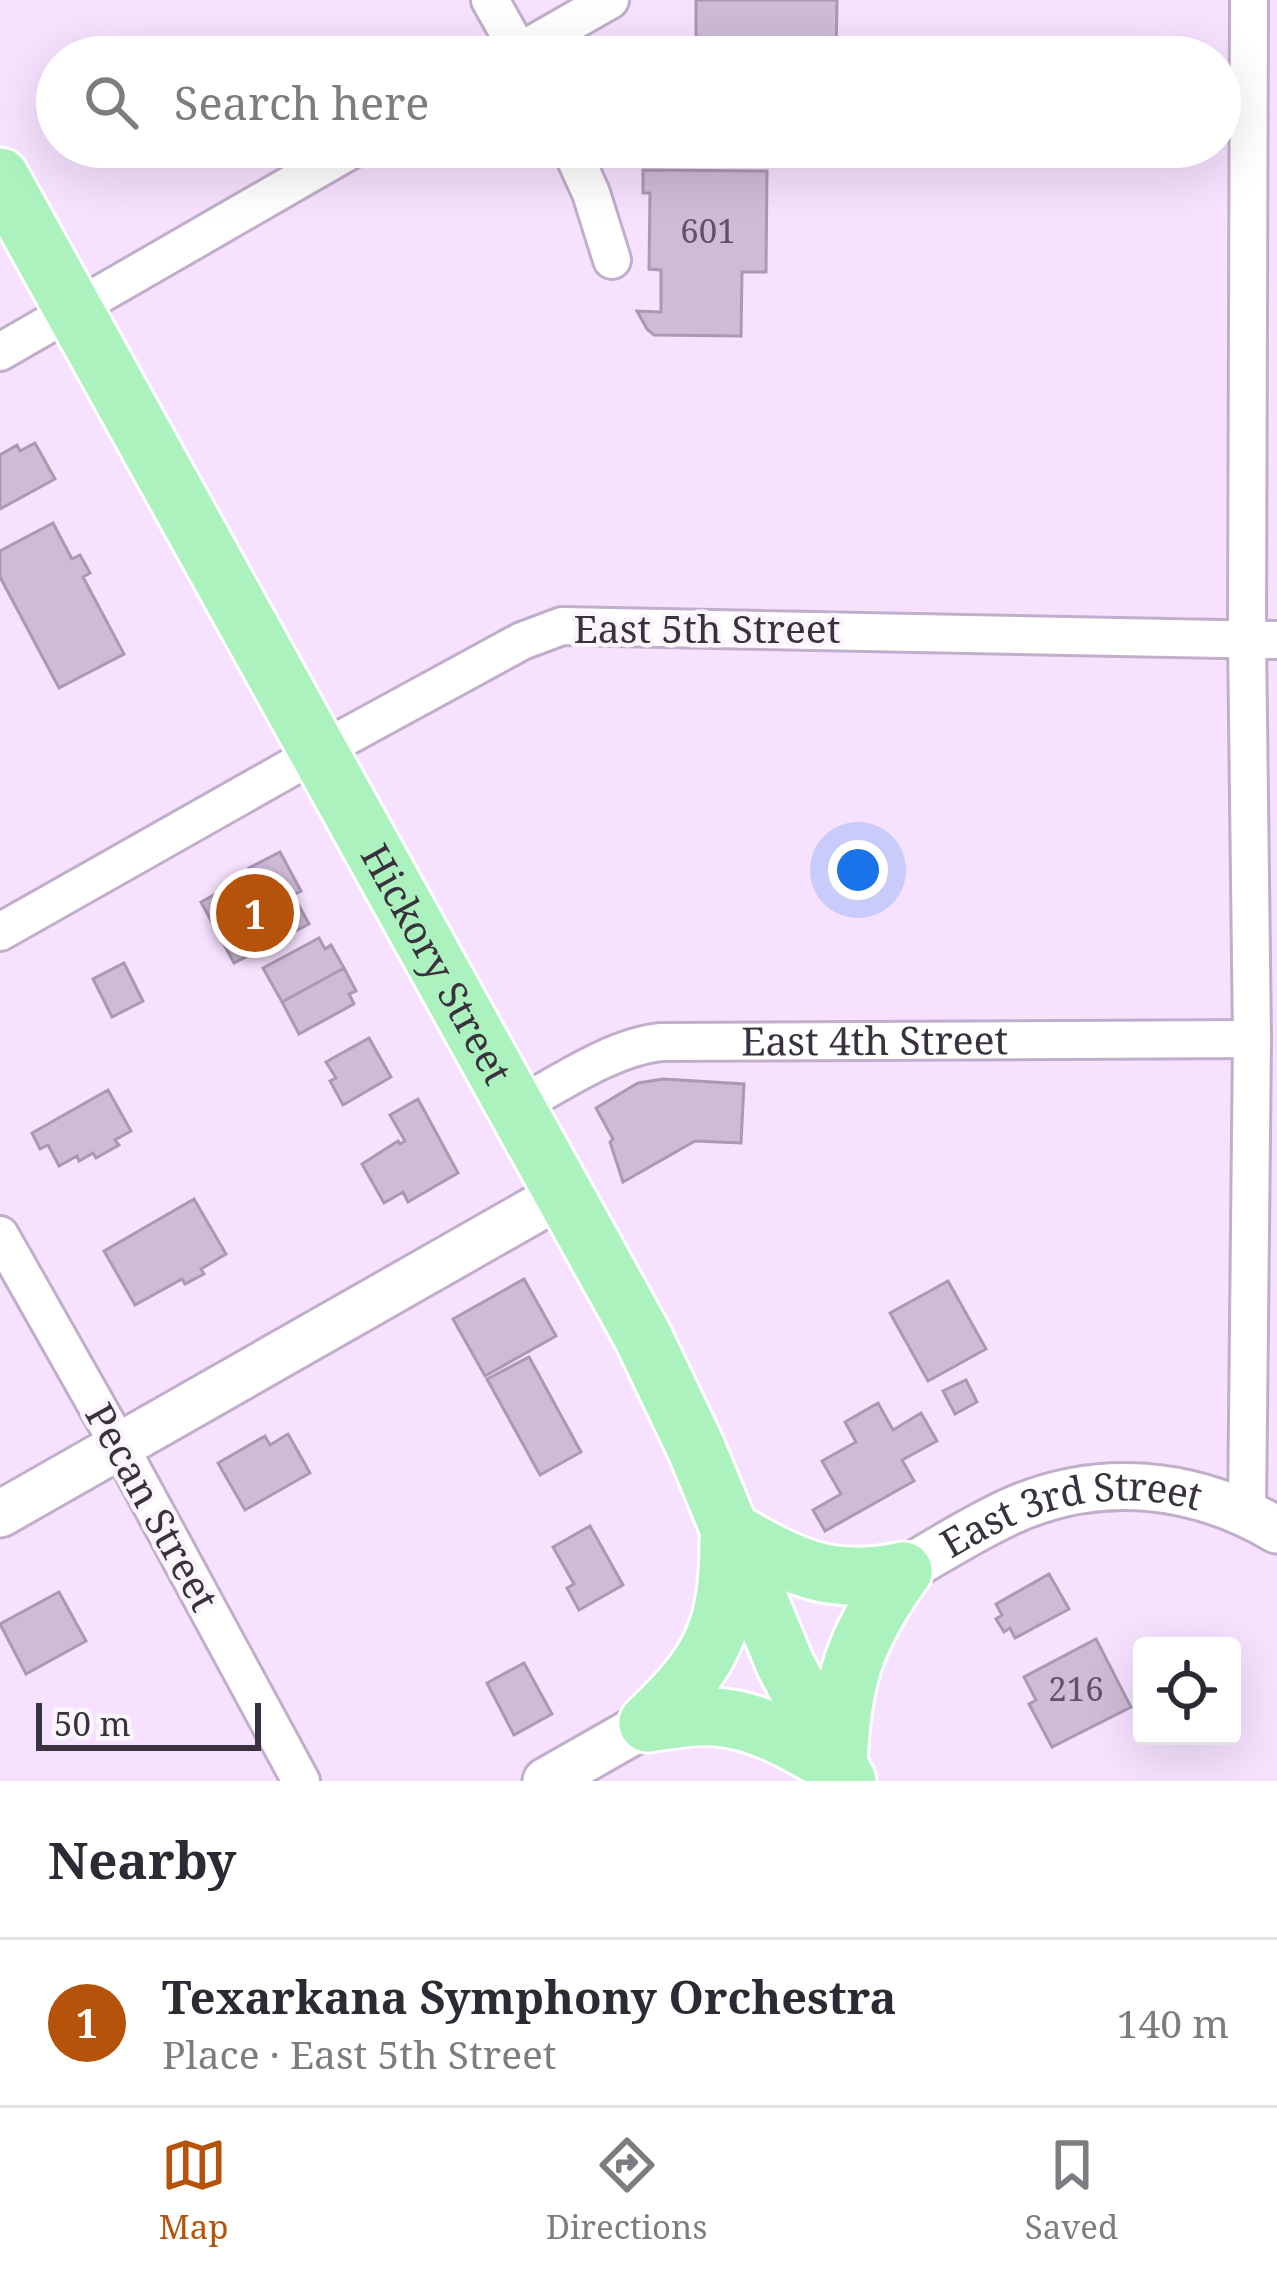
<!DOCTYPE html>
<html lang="en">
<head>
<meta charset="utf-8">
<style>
  body { margin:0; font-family:"Noto Serif",serif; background:#f2f2f3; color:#2b2b33 }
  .controls { position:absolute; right:36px; bottom:36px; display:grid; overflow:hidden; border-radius:12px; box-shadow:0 12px 48px #0002 }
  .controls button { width:108px; height:108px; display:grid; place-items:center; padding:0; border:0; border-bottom:3px solid #e1e1e2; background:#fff; color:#2b2b33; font:60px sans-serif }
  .scale { position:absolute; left:36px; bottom:30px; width:225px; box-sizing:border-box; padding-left:12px; border:6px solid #39313d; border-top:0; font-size:33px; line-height:42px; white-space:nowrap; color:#39313d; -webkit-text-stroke:9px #f9f5fb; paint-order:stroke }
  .you { position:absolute; left:858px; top:870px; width:42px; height:42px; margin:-30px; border:9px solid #fff; border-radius:50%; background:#1a73e8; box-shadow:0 0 0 18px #1a73e833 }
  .badge { display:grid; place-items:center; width:78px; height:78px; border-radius:50%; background:#b45309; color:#fff; font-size:39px; font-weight:700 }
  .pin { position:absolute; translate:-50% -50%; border:6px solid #fff; box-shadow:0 3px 12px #0006 }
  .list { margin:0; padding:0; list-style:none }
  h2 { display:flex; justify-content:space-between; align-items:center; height:156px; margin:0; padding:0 48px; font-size:51px }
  h2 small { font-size:39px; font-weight:400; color:#7c7c81 }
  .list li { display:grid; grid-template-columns:78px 1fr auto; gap:36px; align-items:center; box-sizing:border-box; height:168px; padding:0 48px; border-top:3px solid #e1e1e2 }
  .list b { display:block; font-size:45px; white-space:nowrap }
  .list p { margin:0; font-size:39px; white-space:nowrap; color:#7c7c81 }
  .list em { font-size:39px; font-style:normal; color:#7c7c81 }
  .icon { flex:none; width:66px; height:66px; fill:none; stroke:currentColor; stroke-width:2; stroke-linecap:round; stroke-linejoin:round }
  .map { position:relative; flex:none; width:1277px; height:1781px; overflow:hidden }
  .search { position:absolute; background:#fff; box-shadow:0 12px 48px #0002; left:36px; right:36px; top:36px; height:132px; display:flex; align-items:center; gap:30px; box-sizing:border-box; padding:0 42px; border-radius:66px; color:#7c7c81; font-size:45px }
  .sheet { height:324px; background:#fff }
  nav { display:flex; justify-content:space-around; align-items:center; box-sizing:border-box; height:168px; border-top:3px solid #e1e1e2; background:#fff; font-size:33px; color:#7c7c81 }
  nav a { display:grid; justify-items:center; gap:6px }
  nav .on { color:#b45309 }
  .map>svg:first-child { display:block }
  .building { fill:#cfbbd8; stroke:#ab98b4; stroke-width:3 }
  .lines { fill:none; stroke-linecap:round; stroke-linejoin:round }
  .minor-casing { stroke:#c1aeca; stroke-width:42 }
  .tertiary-casing { stroke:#c1aeca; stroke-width:51 }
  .primary-casing { stroke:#fff; stroke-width:63 }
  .minor { stroke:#fff; stroke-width:36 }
  .tertiary { stroke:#fff; stroke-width:45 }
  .primary { stroke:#acf2be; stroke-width:57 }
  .labels { text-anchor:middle; stroke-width:9; stroke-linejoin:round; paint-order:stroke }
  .number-label { font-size:33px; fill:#5e5464 }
  .street-label { font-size:39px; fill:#39313d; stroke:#f9f5fb }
</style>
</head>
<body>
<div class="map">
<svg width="1277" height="1781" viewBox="0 0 1277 1781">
  <rect width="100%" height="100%" fill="#f6e1ff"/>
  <path class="building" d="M 696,0 L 837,0 L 836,57 L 696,57 Z
    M 643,170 L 767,171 L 766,272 L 742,272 L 741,336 L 654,335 L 647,329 L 637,311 L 661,312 L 661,270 L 649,269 L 650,193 L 643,193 Z
    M 35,443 L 55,479 L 0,509 L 0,455 L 17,445 L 20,451 Z
    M 53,523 L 72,559 L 80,555 L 90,573 L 83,577 L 124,654 L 59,688 L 0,577 L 0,551 Z
    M 280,852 L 301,891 L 293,895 L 309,924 L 234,963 L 201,902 L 252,874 L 249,868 Z
    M 319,938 L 325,949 L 331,945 L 344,968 L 282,1002 L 263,968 Z
    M 124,963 L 143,1001 L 112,1017 L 93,979 Z
    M 344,968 L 356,991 L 349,994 L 354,1004 L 299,1034 L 282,1002 Z
    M 369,1038 L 391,1077 L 343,1105 L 330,1081 L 336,1078 L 326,1062 Z
    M 663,1079 L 744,1084 L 741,1143 L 695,1141 L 623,1182 L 610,1142 L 613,1139 L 596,1108 L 638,1083 Z
    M 108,1090 L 131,1131 L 115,1140 L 119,1145 L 96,1158 L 93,1153 L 79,1161 L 77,1156 L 59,1166 L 48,1145 L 40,1149 L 32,1133 Z
    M 418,1099 L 458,1173 L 408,1202 L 403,1192 L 384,1203 L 362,1164 L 398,1141 L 400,1144 L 405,1141 L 390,1115 Z
    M 194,1199 L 226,1254 L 201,1269 L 204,1274 L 185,1284 L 182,1279 L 135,1305 L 104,1251 Z
    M 524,1279 L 556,1336 L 485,1376 L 453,1319 Z
    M 948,1281 L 986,1349 L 928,1381 L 890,1313 Z
    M 529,1357 L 581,1452 L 540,1475 L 487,1379 Z
    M 966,1380 L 977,1402 L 955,1414 L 943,1391 Z
    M 878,1403 L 893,1430 L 921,1413 L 937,1441 L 902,1460 L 914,1481 L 825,1531 L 813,1510 L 841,1494 L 822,1461 L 856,1442 L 845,1422 Z
    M 288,1434 L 310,1473 L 245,1510 L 218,1463 L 265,1436 L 270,1445 Z
    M 590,1526 L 623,1585 L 579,1610 L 567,1588 L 574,1584 L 553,1547 Z
    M 1049,1574 L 1069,1609 L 1015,1638 L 1010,1628 L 1004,1632 L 996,1619 L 1002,1615 L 996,1604 Z
    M 59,1592 L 86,1641 L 26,1674 L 0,1624 Z
    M 1096,1639 L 1131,1707 L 1052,1747 L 1029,1704 L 1036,1700 L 1024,1677 Z
    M 524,1663 L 552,1714 L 514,1735 L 487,1683 Z"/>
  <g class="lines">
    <defs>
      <g id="minor">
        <path d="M 490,0 L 522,57"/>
        <path d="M 510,57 L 610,0"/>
        <path d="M 570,147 L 591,193 L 612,260"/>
        <path d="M 0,352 L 356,147"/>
        <path d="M 0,932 L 320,751 L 522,641 L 562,626 L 1277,640"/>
        <path id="s1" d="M 515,1108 C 559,1084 612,1047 661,1042 L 1252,1039"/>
        <path d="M 0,1235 L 120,1447 L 301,1781"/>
        <path d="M 1247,1513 L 1252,1039 L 1247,638 L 1249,0"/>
      </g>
      <g id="tertiary">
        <path d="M 0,1514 L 564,1193"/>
        <path id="s2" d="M 903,1571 C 938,1551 972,1529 1009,1512 C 1098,1471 1194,1481 1277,1530"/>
        <path d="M 546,1781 L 648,1723"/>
      </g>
      <g id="primary">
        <path id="s3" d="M 0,177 L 642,1335 L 696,1448 L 785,1664 L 847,1781"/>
        <path d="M 729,1530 C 792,1566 828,1587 903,1571"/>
        <path d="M 648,1723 C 711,1663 729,1630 729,1540"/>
        <path d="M 648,1723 C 670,1720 693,1715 715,1717 C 761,1720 800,1745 838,1767"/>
        <path d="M 838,1767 C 841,1682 853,1641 903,1571"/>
      </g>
    </defs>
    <use href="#minor" class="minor-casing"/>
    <use href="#tertiary" class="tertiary-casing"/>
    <use href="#primary" class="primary-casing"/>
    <use href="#minor" class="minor"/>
    <use href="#tertiary" class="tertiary"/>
    <use href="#primary" class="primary"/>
  </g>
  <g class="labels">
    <g class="number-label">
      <text x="708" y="243">601</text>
      <text x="1076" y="1701">216</text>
    </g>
    <g class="street-label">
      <text x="707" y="643">East 5th Street</text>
      <text dy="14" stroke="none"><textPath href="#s3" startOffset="900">Hickory Street</textPath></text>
      <text dy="14" stroke="none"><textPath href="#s1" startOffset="375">East 4th Street</textPath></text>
      <text transform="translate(152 1507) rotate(61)" y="14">Pecan Street</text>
      <text dy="14" stroke="none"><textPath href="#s2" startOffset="183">East 3rd Street</textPath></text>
    </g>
  </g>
</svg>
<div class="controls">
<button><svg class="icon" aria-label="locate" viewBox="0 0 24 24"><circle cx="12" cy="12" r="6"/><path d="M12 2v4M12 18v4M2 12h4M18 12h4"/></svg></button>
</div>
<div class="scale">50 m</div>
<div class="you"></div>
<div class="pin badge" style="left:255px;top:913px">1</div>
<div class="search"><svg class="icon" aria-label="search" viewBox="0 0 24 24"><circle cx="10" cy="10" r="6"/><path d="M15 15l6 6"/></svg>Search here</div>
</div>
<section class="sheet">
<h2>Nearby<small></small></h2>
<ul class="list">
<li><span class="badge">1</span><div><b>Texarkana Symphony Orchestra</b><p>Place · East 5th Street</p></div><em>140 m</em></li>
</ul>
</section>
<nav>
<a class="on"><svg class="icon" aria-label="map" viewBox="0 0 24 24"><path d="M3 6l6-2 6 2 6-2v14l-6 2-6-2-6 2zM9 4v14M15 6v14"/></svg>Map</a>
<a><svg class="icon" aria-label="directions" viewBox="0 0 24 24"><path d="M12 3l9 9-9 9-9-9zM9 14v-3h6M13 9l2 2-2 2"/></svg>Directions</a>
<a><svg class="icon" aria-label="saved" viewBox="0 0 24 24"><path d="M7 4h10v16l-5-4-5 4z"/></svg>Saved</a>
</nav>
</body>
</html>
